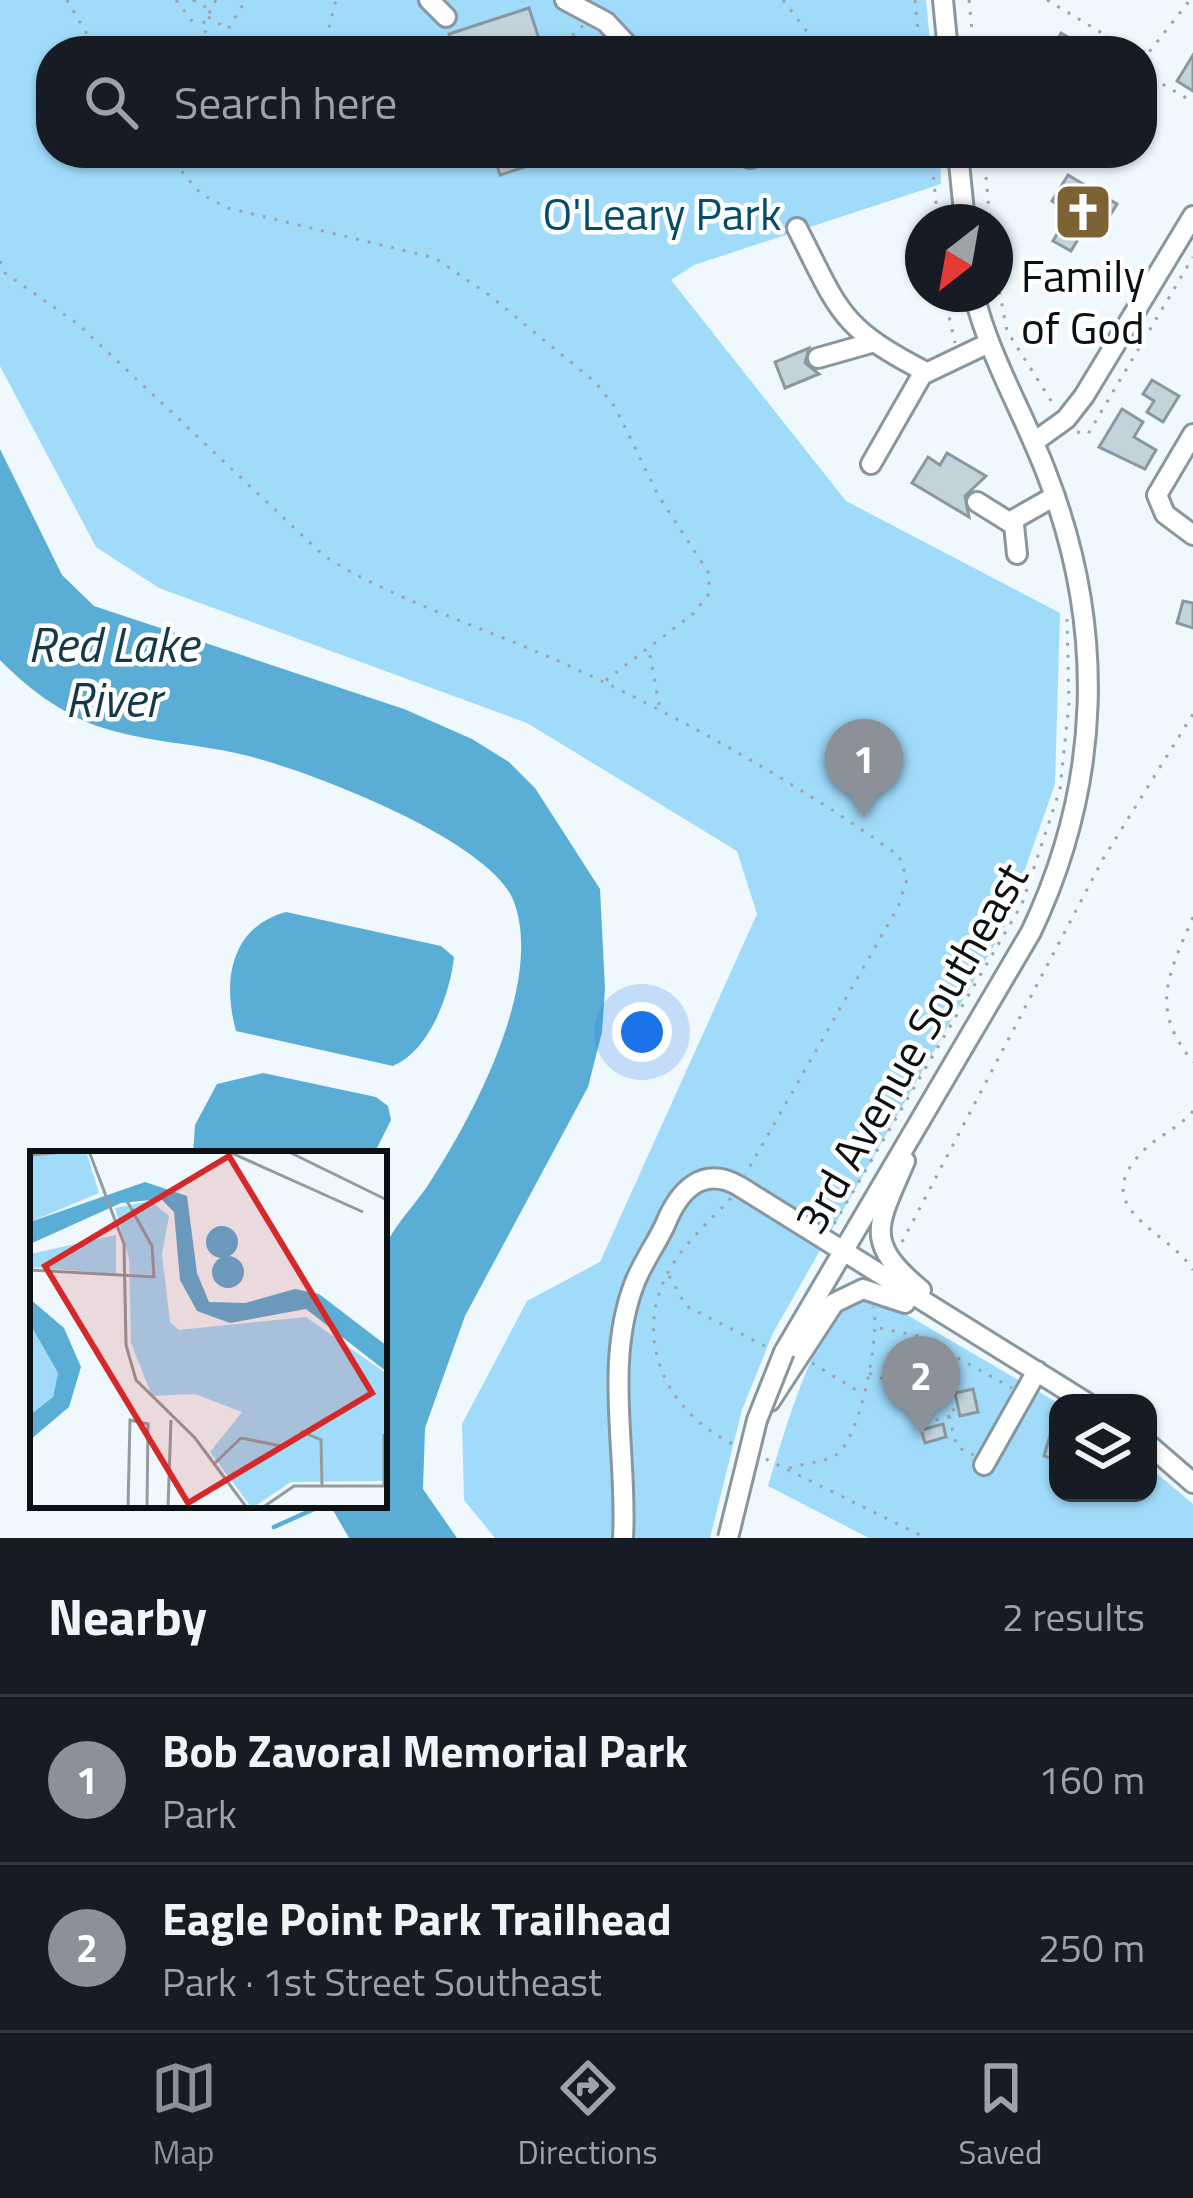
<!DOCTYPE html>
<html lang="en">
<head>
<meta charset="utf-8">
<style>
  body { margin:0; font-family:"Titillium Web",sans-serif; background:#20242c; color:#f1f3f6 }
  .controls { position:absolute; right:36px; bottom:36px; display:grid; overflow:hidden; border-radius:24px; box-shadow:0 3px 9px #0004 }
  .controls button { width:108px; height:108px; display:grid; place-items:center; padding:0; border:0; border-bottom:3px solid #363941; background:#171b24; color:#f1f3f6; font:60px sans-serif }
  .compass { position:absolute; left:905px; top:204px; width:108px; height:108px; border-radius:50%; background:#171b24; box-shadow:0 3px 9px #0004; rotate:211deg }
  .you { position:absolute; left:642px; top:1032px; width:42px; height:42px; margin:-30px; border:9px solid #fff; border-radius:50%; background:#1a73e8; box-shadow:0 0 0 18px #1a73e833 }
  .badge { display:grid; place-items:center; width:78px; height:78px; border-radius:50%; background:#8c9099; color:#fff; font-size:39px; font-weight:700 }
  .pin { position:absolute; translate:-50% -99px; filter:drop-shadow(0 3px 6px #0008) }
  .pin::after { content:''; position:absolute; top:63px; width:42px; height:36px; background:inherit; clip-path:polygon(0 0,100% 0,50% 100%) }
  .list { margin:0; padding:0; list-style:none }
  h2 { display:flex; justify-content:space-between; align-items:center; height:156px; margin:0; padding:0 48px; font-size:51px }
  h2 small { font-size:39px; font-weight:400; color:#9ea1a6 }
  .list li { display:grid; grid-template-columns:78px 1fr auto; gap:36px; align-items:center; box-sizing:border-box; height:168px; padding:0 48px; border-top:3px solid #363941 }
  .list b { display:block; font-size:45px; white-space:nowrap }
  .list p { margin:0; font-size:39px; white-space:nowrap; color:#9ea1a6 }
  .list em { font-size:39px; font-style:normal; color:#9ea1a6 }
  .icon { flex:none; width:66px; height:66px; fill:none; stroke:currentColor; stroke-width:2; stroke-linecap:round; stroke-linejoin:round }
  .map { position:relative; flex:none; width:1193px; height:1538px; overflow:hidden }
  .search { position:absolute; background:#171b24; box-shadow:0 3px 9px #0004; left:36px; right:36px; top:36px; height:132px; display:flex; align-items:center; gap:30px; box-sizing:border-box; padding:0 42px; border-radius:48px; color:#9ea1a6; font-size:45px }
  .sheet { height:492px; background:#171b24 }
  nav { display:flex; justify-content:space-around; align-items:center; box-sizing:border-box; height:168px; border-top:3px solid #363941; background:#171b24; font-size:33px; color:#9ea1a6 }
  nav a { display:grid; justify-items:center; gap:6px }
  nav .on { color:#8c9099 }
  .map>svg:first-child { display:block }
  .green { fill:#a0dbfa }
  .water { fill:#5aadd5 }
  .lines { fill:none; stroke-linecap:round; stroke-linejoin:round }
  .stream { stroke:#5aadd5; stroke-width:4.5 }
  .building { fill:#c3d3dc; stroke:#8998a0; stroke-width:3 }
  .minor-casing { stroke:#88979f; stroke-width:24 }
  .path { stroke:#9da5aa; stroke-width:3; stroke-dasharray:3 9; stroke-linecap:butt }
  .minor { stroke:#fff; stroke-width:18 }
  .minor-bridge-casing { stroke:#88979f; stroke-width:24; stroke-linecap:butt }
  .minor-bridge { stroke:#fff; stroke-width:18 }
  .labels { text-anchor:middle; stroke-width:9; stroke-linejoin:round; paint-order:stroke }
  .park-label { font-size:45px; fill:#044d68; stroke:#fff }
  .poi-label { font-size:45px; fill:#0b1013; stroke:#fff }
  .street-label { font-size:45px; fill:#0b1013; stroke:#fff }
  .water-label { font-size:48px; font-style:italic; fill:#13394a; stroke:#fff }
  .inset-road { fill:none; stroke:#939b9f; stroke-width:3 }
  .view { fill:#d62828; fill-opacity:0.15; stroke:#d62828; stroke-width:6 }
  .inset-edge { fill:none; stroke:#0b1013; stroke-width:6 }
</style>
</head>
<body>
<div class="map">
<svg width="1193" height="1538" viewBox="0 0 1193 1538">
  <rect width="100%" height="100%" fill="#eef8fd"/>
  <path class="green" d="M 0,0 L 926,0 L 931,51 L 51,51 L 51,153 L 940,153 L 941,184 L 694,265 L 671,280 L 846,501 L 1060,613 L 1055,784 L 1005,926 L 773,1333 L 742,1410 L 710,1538 L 495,1538 L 464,1500 L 462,1424 L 527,1301 L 600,1262 L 757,914 L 737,851 L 527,723 L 159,588 L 96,547 L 0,366 Z
    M 878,1298 L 1058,1403 L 1058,1493 L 1148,1493 L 1148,1466 L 1193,1504 L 1193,1538 L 869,1538 L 768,1486 C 781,1445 813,1325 850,1305 C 857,1301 869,1300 878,1298 Z"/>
  <path class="water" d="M 0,449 L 62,575 L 94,606 L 404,709 L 472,739 L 509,762 L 535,788 L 600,889 L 605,989 L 602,1032 L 588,1087 L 465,1316 L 425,1428 L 423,1489 L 457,1538 L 349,1538 L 330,1505 L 384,1505 C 384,1441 384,1378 384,1314 C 384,1296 379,1268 384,1250 C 392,1227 417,1203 430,1182 C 473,1116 544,983 514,902 C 492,840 303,768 240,754 C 193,743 143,742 97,726 C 61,713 27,688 0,660 Z
    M 286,912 L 441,946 L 454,957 C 450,995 429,1051 393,1066 L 236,1031 C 222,980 231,927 286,912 Z
    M 263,1073 L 376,1097 L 388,1106 L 391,1120 L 374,1154 L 193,1154 L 195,1125 L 217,1084 Z"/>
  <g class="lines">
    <path class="stream" d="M 274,1527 L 323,1505"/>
  </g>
  <path class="building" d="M 529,8 L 543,51 L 455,51 L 449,34 Z
    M 1061,33 L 1092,51 L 1051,51 Z
    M 1193,55 L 1193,91 L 1177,81 Z
    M 493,153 L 562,153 L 562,155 L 500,175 Z
    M 1068,175 L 1117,204 L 1103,227 L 1090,219 L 1071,251 L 1053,241 L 1070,212 L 1052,201 Z
    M 809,348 L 805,363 L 819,374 L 785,388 L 775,362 Z
    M 1152,380 L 1179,396 L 1163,422 L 1147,412 L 1154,401 L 1143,394 Z
    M 1122,409 L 1143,422 L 1134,437 L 1156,450 L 1145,469 L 1099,447 Z
    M 947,453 L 986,476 L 965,496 L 969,517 L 912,483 L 928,457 L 940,465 Z
    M 1183,601 L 1193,603 L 1193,628 L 1177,623 Z
    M 973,1389 L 978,1412 L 960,1416 L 955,1393 Z
    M 1055,1419 L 1058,1420 L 1058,1460 L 1044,1456 Z
    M 943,1424 L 946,1437 L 925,1443 L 921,1430 Z"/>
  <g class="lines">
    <defs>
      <path id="minor" d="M 429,0 L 446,17
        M 565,0 L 606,22 L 633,51
        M 943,0 L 948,51
        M 737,153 L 750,158 L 767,153
        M 958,153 L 965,222
        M 797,228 C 840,312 839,327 926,372
        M 818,358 L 871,343
        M 1193,434 L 1157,495 L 1165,514 L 1193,535
        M 1034,442 L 1066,419 L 1084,396 L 1193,216
        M 871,464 L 922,375 L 989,343
        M 977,502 L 1014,525 L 1017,554
        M 1011,521 L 1055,496
        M 905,1161 C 878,1225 862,1241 921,1290
        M 784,1352 L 1031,932 C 1102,783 1106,626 1046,472 C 1023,412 989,356 974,294
        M 770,1401 L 834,1303 L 863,1289 L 905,1303
        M 1148,1444 L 1193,1483
        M 984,1465 L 1037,1371
        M 623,1538 C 628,1455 603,1363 635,1282 C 643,1262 656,1244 665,1225 C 679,1190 703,1165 739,1186 L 1087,1403"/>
    </defs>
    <use href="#minor" class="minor-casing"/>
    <path class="path" d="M 67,0 L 97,51
      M 176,0 L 195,25
      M 193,0 L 209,9
      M 216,0 L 201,28 L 230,51
      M 783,0 L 822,51
      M 915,0 L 920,51
      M 969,0 L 974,51
      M 1047,0 L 1117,42 L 1148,53
      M 208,17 L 228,29 L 244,3 L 239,0
      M 323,51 L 336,0
      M 546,51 L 544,45 L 577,33 L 583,25
      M 1142,61 L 1190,0
      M 1142,72 L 1193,102
      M 166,153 L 201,194 L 228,208 L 435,258 L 489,295 L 595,382 L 615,407 L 658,495 L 710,575 L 708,595 L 694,613 L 605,681
      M 931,153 L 938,222
      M 984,153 L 990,222
      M 665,155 L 669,153
      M 0,261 L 5,273 L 78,324 L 324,556 C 394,600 474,624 549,657 C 660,705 802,785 899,856 L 907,879 L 898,907 L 745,1175
      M 995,268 L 1007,331 L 1055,407
      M 944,294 L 955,343
      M 1077,432 L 1088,434 L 1193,257
      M 650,655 L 660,710
      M 1193,917 C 1168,976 1149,1008 1193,1062
      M 1193,1111 C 1178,1129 1157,1136 1142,1152 C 1087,1210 1167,1229 1193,1270
      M 731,1198 C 710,1221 685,1242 670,1269 C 630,1338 667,1414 735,1445
      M 834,1224 L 1022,904 L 1060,789 L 1069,703 L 1067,619
      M 902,1242 L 1103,859 L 1193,714
      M 669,1276 L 686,1306 L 769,1348
      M 880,1328 L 918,1336 L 1012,1388
      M 812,1363 L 861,1393
      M 869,1373 L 900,1386 L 916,1425 L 955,1415 L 936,1345
      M 949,1416 L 957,1447 L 974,1455
      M 766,1459 L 926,1538
      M 789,1468 C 804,1463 823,1463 836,1455 C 860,1440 881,1333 873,1307"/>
    <use href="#minor" class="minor"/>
    <defs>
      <path id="minor-bridge" d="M 728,1538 L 757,1420 L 784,1352"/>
    </defs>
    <use href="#minor-bridge" class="minor-bridge-casing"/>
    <use href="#minor-bridge" class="minor-bridge"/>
  </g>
  <defs>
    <symbol id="church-square" viewBox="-11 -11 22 22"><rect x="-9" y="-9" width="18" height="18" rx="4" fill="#7d6334" stroke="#fff"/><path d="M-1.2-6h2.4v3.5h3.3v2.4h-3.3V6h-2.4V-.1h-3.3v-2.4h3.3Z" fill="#fff"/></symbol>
  </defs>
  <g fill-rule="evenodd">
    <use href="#church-square" x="1050" y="179" width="66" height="66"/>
  </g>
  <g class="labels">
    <g class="park-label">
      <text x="662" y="230">O'Leary Park</text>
    </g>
    <g class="poi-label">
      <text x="1083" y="292">Family<tspan x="1083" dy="52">of God</tspan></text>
    </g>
    <g class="street-label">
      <text transform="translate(911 1048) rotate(-60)" y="16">3rd Avenue Southeast</text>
    </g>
    <g class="water-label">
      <text x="113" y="662">Red Lake<tspan x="113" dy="55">River</tspan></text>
    </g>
  </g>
  <g transform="translate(30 1151)">
    <rect width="357" height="357" fill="#eef8fd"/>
    <path d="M 0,0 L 56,0 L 69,42 L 0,71 ZM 121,50 L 139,65 L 132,103 L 140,171 L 149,179 L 276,166 L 357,223 L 353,330 L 261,331 L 222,357 L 180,301 L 212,261 L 165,243 L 122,245 L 101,192 L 99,108 L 85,57 ZM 86,84 L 86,123 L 0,116 L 0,103 ZM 0,173 L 28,222 L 23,246 L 0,264 Z" fill="#a0dbfa"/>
    <path d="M 115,31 L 157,45 L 167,122 L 179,151 L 215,152 L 265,138 L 289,143 L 357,195 L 357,221 L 276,158 L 200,172 L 167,160 L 150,129 L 144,61 L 131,48 L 91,52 L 0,93 L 0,71 ZM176 91a16 16 0 1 1 32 0a16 16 0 1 1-32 0ZM182 121a16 16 0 1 1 32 0a16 16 0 1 1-32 0ZM 0,148 L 34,177 L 51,216 L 39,256 L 0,289 L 0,264 L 23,246 L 28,222 L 0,173 Z" fill="#5aadd5"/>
    <path class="inset-road" d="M 59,0 L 94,93 L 96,194 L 106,229 L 165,287 L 217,357M 197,0 L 333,61M 257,0 L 357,49M 0,4 L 47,0M 0,119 L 124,126 L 122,95 L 97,50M 271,280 L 291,289 L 292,335M 184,313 L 211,287 L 256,296 L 246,294M 354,335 L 354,283M 98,357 L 100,269 L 118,273 L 117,357M 138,357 L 141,269M 232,357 L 264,335 L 357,335"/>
    <path class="view" d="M 199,5 L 342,242 L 158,352 L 15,115 Z"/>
    <rect width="357" height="357" class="inset-edge"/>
  </g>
</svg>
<div class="controls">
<button><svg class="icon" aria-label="layers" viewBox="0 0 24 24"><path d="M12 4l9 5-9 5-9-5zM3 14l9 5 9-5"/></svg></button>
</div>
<svg class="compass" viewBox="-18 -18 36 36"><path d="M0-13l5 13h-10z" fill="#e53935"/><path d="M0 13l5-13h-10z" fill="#9ea1a6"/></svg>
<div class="you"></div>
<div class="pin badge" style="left:864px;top:818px">1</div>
<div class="pin badge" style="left:921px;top:1435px">2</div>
<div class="search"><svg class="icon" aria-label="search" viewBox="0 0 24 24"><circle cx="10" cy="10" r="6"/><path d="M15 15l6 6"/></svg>Search here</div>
</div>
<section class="sheet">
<h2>Nearby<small>2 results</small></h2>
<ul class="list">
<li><span class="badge">1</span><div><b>Bob Zavoral Memorial Park</b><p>Park</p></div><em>160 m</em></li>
<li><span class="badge">2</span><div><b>Eagle Point Park Trailhead</b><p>Park · 1st Street Southeast</p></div><em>250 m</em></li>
</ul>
</section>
<nav>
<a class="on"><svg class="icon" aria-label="map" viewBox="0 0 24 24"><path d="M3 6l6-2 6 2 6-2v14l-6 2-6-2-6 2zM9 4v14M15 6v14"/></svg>Map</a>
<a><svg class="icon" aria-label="directions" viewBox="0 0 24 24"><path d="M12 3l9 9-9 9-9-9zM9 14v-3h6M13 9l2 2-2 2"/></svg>Directions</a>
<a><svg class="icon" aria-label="saved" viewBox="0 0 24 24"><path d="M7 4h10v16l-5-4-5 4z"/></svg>Saved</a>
</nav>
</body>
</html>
